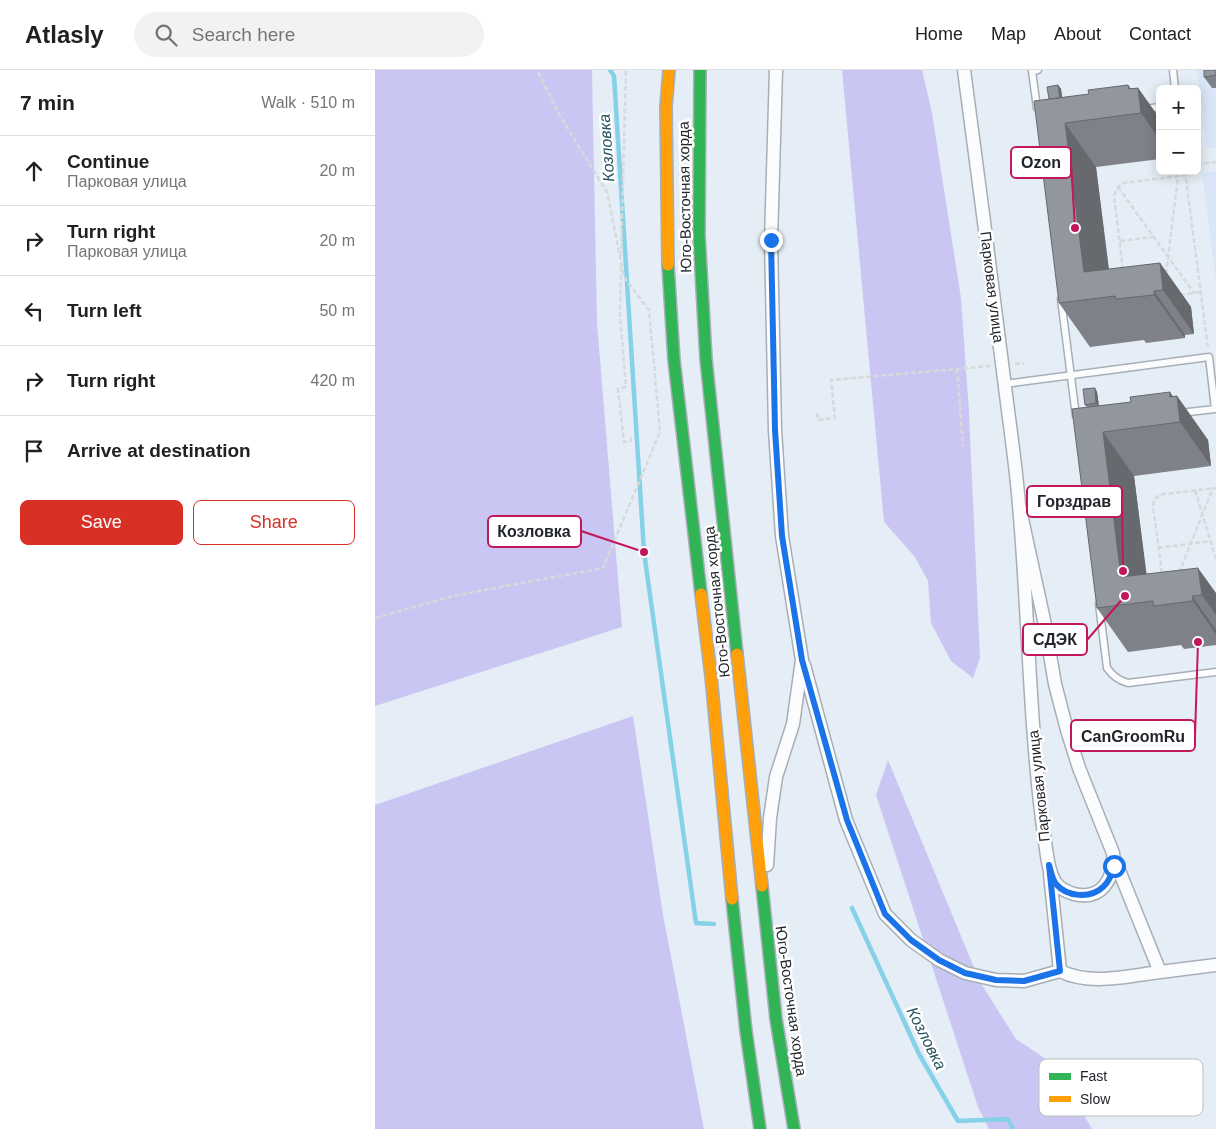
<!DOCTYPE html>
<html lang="en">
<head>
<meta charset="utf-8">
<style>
  body { margin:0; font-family:Arial,sans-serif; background:#f2f2f2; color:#202124 }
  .controls { position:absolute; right:15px; top:15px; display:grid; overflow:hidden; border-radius:8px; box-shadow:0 2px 12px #0003 }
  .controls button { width:45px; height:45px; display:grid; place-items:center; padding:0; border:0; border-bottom:1px solid #e0e0e0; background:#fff; color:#202124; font:25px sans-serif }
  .stop { position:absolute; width:15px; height:15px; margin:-11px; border:4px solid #1a73e8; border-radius:50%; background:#fff }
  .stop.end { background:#1a73e8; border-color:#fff; box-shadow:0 1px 5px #0008 }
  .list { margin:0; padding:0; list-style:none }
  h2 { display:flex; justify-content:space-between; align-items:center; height:65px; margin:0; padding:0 20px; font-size:21px }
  h2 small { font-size:16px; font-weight:400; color:#757577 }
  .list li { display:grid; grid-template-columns:32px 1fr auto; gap:15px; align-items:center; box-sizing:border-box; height:70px; padding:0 20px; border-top:1px solid #e0e0e0 }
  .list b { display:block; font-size:19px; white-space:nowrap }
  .list p { margin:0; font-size:16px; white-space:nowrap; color:#757577 }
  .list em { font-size:16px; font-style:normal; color:#757577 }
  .actions { display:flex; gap:10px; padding:15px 20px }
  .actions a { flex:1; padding:11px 0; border:1px solid #d93025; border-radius:8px; text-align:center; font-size:18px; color:#d93025 }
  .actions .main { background:#d93025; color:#fff }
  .icon { flex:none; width:28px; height:28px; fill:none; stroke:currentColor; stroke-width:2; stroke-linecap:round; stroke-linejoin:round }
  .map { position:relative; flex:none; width:841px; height:1059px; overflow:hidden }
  header { display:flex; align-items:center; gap:30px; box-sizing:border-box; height:70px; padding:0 25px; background:#fff; border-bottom:1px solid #e0e0e0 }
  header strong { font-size:24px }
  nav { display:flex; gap:28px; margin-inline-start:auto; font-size:18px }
  .search { width:350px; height:45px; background:#f2f2f2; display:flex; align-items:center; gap:12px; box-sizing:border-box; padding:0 18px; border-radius:28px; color:#757577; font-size:19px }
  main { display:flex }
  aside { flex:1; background:#fff }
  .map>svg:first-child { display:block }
  .built { fill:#d9e6f7 }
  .forest { fill:#cac6f3 }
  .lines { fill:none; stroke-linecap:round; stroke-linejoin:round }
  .stream { stroke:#85d1e8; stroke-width:4.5 }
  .lane-casing { stroke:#a8aeb5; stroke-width:9 }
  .street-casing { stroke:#a8aeb5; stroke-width:15 }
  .fast-casing { stroke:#a8aeb5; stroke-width:14 }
  .slow-casing { stroke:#a8aeb5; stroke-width:14 }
  .path { stroke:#d7d9db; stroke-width:2.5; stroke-dasharray:5 2.5; stroke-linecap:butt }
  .lane { stroke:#fbfcfe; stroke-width:6 }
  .street { stroke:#fbfcfe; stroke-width:12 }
  .fast { stroke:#30b455; stroke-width:11 }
  .slow { stroke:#ff9f0a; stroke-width:11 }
  .wall { fill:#7e8187 }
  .shaded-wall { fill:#66696e }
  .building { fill:#92969d; stroke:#66696e }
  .route { stroke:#1a73e8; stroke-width:6 }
  .labels { text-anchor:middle; stroke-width:5; stroke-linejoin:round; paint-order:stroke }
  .street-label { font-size:15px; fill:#22262c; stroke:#fff }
  .water-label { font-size:16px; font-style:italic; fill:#25535f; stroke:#fff }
  .key { fill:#fff; stroke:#bdbec0; stroke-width:1 }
  .key-label { font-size:14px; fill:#22262c }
  .leader { fill:none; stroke:#c2185b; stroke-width:2 }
  .callout-dot { fill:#c2185b; stroke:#fff; stroke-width:2 }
  .callout { fill:#fff; stroke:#c2185b; stroke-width:2 }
  .callout-label { font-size:16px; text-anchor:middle; font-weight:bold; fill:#22262c }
</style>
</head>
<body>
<header>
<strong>Atlasly</strong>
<div class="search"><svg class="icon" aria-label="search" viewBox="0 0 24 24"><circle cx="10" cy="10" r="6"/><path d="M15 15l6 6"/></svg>Search here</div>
<nav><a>Home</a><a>Map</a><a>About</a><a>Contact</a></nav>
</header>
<main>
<aside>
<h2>7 min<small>Walk · 510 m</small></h2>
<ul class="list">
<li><svg class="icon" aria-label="ahead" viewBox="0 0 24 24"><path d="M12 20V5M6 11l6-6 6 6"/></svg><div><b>Continue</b><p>Парковая улица</p></div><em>20 m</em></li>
<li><svg class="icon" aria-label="right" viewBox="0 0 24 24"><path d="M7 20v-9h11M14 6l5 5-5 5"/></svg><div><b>Turn right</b><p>Парковая улица</p></div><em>20 m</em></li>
<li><svg class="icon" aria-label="left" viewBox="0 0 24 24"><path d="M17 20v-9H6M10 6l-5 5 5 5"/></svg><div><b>Turn left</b></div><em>50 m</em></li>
<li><svg class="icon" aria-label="right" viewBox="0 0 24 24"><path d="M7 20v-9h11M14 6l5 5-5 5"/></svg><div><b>Turn right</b></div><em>420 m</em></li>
<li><svg class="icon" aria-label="arrive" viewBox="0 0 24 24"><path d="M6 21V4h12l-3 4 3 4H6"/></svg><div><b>Arrive at destination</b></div></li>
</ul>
<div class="actions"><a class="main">Save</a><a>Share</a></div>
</aside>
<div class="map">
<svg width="841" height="1059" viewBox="0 0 841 1059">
  <rect width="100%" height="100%" fill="#e5edf6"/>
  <path class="built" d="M 822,0 L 841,0 L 841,77 L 832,79 Z
    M 841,101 L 841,210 L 827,103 Z"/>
  <path class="forest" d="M 0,0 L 217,0 L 222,253 L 247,557 L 0,636 Z
    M 467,0 L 547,0 L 557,43 L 586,228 L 594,342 L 605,588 L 598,608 L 576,591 L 556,553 L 553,511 L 540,487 L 509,452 Z
    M 258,646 L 288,845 L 329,1059 L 0,1059 L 0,735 Z
    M 513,690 L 605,912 L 641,969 L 689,1001 L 706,1040 L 717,1059 L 614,1059 L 603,1037 L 501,725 Z"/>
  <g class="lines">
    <path class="stream" d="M 235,0 L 239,6 L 269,482 L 321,853 L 339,854
      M 477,838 L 544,984 L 583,1051 L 633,1049 L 638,1059"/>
    <defs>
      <path id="lane" d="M 798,0 L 800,19
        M 662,38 L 657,1 L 663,0
        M 769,39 L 785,37
        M 686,229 L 701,346
        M 630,314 L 834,287 L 840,339 L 805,343
        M 724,534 L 732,598 C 738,606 743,610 753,613 L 841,602"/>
      <path id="street" d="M 589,0 C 603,106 617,211 630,317 C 635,357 641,396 644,435 C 654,548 654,660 670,772 C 672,785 673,801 680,812 C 684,818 692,822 699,824 C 727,831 740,808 738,783 L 704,698 L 692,660 L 680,614 L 669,550 L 644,435
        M 429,595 L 471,750 L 510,844 L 536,870 L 564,890 L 590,903 L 621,910 L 649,911 L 685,901 C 716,916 752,906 785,902
        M 739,788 L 785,902 L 841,895
        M 392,795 L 395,748 L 401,707 L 418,654 L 427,590 L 407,466 L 400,360 L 396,170 L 401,0
        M 675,804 L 685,901"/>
      <path id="fast" d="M 325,0 L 324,165 L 331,289 L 362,584
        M 293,195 L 299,290 L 326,524
        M 387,816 L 401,949 L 419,1059
        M 357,829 L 371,961 L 385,1059"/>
      <path id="slow" d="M 293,195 L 291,37 L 294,0
        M 326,524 L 336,606 L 357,829
        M 362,584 L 387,816"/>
    </defs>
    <use href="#lane" class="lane-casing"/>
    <use href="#street" class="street-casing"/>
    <use href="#fast" class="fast-casing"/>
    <use href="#slow" class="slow-casing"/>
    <path class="path" d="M 822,94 L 841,92
      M 810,101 L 833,278
      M 743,117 L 819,223
      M 745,171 L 778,167
      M 246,186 L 251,0
      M 246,197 L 245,245 L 251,317 L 243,319 L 249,372 L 256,371 L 255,365
      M 748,200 L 739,125 L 743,117 L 749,113 L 811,105
      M 791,204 L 803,106
      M 805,225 L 826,222
      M 640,294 L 649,293
      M 582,299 L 588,376
      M 442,343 L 443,350 L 460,348 L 456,310 L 615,296
      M 820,420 L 841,489
      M 783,478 L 836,471
      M 787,503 L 778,436 C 779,428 781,426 789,424 L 841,418
      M 804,503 L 838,418
      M 0,548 L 78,526 L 228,498 L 285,362 L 274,240 L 249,207 L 232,122 L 185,46 L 162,0"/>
    <use href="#lane" class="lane"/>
    <use href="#street" class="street"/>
    <use href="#fast" class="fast"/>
    <use href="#slow" class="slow"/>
  </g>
  <path class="wall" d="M 841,0 L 841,18 L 837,18 L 829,7 Z
    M 683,15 L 686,19 L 687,28 L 714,24 L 753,15 L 756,19 L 763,18 L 785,49 L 785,89 L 721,97 L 734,199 L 785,193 L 816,237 L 819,264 L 810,265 L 810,268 L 771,273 L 769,270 L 715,277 L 684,233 L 674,29 Z
    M 720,318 L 722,322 L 724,336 L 802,326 L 833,370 L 836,396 L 759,406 L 771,504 L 841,523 L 841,575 L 809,579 L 806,575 L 753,582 L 722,538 L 712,337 L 710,335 Z"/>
  <path class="shaded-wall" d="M 683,15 L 686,19 L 688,34 L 685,31 Z
    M 753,15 L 765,32 L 763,18 L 785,49 L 785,70 L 766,43 L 754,19 Z
    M 690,53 L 721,97 L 737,227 L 709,202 Z
    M 785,193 L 816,237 L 819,264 L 788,220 Z
    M 779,221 L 810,265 L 810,268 L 779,225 Z
    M 720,318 L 722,322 L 724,337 L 721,333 Z
    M 795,322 L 803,334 L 802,326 L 833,370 L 836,396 L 805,352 L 795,327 Z
    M 728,362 L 759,406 L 775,531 L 746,507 Z
    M 823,498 L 841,523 L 841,545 L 827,525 Z
    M 817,526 L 841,560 L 841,564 L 818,531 Z"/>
  <path class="building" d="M 829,0 L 841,0 L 841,5 L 829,7 Z
    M 683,15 L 685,28 L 674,29 L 672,17 Z
    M 753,15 L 754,19 L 763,18 L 766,43 L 690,53 L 709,202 L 785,193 L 788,220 L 779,221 L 779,225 L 741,229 L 740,226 L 684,233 L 659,31 L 714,24 L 713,20 Z
    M 720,318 L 721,333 L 710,335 L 708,319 Z
    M 795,322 L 795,327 L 802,326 L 805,352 L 728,362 L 746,507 L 823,498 L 827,525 L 817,526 L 818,531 L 779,536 L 778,531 L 722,538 L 697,339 L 756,332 L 755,327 Z"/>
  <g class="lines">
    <path class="route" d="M 396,170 L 400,360 L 407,466 L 427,590 L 472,750 L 510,844 L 536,870 L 564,890 L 590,903 L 621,910 L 649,911 L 685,901 L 674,795 C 676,801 677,809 681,814 C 692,827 715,829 728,817 C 734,812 737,804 739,796"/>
  </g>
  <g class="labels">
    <g class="street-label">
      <text transform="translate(310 127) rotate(-91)" y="5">Юго-Восточная хорда</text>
      <text transform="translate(617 217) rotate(83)" y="5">Парковая улица</text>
      <text transform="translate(342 532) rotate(-96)" y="5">Юго-Восточная хорда</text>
      <text transform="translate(664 716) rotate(-96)" y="5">Парковая улица</text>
      <text transform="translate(416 931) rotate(82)" y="5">Юго-Восточная хорда</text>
    </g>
    <g class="water-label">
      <text transform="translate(231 78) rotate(-94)" y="6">Козловка</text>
      <text transform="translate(552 968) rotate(63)" y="6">Козловка</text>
    </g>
  </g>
  <rect x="664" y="989" width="164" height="57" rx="8" class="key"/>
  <rect x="674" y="1003" width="22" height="7" fill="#30b455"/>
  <rect x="674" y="1026" width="22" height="6" fill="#ff9f0a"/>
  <g class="key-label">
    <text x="705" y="1011">Fast</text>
    <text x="705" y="1034">Slow</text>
  </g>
  <path class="leader" d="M700 158L696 93M748 501L747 431M269 482L206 461M750 526L712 570M823 572L820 666"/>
  <g class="callout-dot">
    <circle cx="700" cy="158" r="5"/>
    <circle cx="748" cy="501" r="5"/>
    <circle cx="269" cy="482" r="5"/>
    <circle cx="750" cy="526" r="5"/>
    <circle cx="823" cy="572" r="5"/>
  </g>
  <g class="callout">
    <rect x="636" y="77" width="60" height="31" rx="5"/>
    <rect x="652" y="416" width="95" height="31" rx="5"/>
    <rect x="113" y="446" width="93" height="31" rx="5"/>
    <rect x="648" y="554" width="64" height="31" rx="5"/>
    <rect x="696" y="650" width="124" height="31" rx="5"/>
  </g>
  <g class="callout-label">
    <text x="666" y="98">Ozon</text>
    <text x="699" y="437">Горздрав</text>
    <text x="159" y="467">Козловка</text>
    <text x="680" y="575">СДЭК</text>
    <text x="758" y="672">CanGroomRu</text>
  </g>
</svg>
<div class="controls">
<button>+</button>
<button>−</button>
</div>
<div class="stop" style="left:739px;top:796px"></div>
<div class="stop end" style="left:396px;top:170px"></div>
</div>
</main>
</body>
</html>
